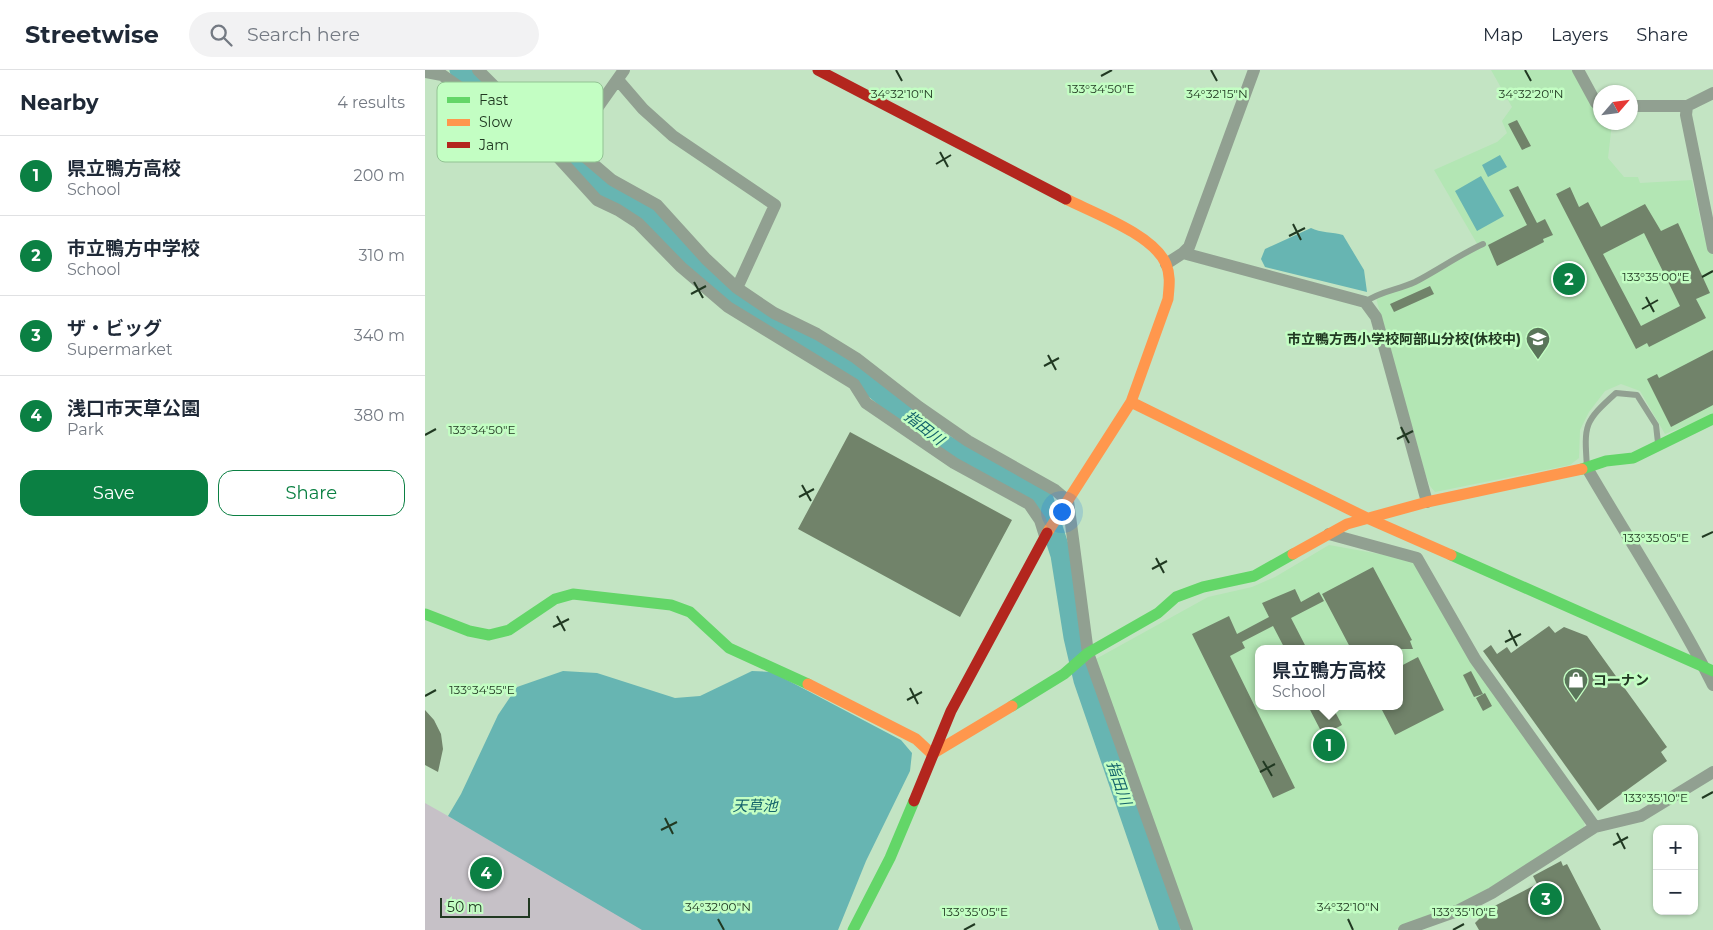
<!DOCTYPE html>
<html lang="en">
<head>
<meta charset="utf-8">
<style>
  body { margin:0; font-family:Montserrat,"Noto Sans JP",sans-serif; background:#f2f2f3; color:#1f2937 }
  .controls { position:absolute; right:15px; bottom:15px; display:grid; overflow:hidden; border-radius:10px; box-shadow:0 1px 4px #0004 }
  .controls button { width:45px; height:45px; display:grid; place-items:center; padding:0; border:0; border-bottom:1px solid #e0e1e3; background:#fff; color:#1f2937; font:25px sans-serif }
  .compass { position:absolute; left:1168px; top:15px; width:45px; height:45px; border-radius:50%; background:#fff; box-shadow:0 1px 4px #0004; rotate:62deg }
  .scale { position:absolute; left:15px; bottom:12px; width:90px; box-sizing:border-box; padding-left:5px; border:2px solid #213922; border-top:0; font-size:14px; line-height:18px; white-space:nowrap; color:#213922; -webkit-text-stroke:4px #c3fec3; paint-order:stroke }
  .you { position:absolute; left:636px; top:441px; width:18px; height:18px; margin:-12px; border:4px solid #fff; border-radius:50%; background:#1a73e8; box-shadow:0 0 0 8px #1a73e833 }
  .badge { display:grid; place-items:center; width:32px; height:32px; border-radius:50%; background:#0b8043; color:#fff; font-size:16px; font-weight:700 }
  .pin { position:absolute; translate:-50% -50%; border:2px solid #fff; box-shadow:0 1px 5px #0006 }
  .popup { position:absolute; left:830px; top:575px; width:148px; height:65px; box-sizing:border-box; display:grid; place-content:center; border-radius:10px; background:#fff; filter:drop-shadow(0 1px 4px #0005); font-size:16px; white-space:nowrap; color:#747a83 }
  .popup b { font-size:19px; color:#1f2937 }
  .popup::after { content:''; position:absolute; left:50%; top:100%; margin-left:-10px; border:10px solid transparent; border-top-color:#fff }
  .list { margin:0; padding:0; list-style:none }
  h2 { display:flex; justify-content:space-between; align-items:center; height:65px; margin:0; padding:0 20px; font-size:21px }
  h2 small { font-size:16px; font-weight:400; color:#747a83 }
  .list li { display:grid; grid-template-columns:32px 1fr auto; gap:15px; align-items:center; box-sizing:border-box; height:80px; padding:0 20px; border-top:1px solid #e0e1e3 }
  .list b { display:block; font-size:19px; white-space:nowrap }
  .list p { margin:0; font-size:16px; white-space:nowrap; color:#747a83 }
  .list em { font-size:16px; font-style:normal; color:#747a83 }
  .actions { display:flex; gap:10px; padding:15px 20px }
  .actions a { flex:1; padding:11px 0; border:1px solid #0b8043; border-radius:15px; text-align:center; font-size:18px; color:#0b8043 }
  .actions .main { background:#0b8043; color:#fff }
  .icon { flex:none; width:28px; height:28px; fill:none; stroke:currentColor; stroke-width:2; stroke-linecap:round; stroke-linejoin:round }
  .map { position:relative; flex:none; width:1288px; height:860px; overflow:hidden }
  header { display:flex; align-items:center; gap:30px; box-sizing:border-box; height:70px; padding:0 25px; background:#fff; border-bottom:1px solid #e0e1e3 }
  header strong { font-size:24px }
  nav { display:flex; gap:28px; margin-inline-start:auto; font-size:18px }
  .search { width:350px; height:45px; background:#f2f2f3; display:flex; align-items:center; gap:12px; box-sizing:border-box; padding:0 18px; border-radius:28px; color:#747a83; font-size:19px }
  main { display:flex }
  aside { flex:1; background:#fff }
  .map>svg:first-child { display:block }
  .built { fill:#b3e6b4; fill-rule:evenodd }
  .green { fill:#c6c1c7 }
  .water { fill:#67b5b2 }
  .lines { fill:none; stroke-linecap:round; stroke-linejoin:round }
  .river { stroke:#67b5b2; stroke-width:21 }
  .building { fill:#71836a; fill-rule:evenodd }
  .lane { stroke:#91a091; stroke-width:6 }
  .street { stroke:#91a091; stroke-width:12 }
  .fast { stroke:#63d668; stroke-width:11 }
  .slow { stroke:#ff974d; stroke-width:11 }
  .jam { stroke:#b3261e; stroke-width:11 }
  .ticks { fill:none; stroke:#213922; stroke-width:2 }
  .labels { text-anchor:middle; stroke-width:5; stroke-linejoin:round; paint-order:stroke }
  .poi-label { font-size:14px; font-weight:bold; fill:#213922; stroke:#c3fec3; text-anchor:end }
  .water-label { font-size:15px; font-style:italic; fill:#14636b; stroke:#c3fec3 }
  .key { fill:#c3fec3; stroke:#92c393; stroke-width:1 }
  .key-label { font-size:14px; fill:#213922 }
  .ticks-label { font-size:12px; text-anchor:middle; fill:#213922; stroke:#c3fec3; stroke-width:5; stroke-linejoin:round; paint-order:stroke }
</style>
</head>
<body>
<header>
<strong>Streetwise</strong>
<div class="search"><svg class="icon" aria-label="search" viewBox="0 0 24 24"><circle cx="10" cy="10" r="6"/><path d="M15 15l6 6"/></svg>Search here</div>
<nav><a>Map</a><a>Layers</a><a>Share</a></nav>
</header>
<main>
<aside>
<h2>Nearby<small>4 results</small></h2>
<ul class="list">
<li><span class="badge">1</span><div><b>県立鴨方高校</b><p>School</p></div><em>200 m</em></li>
<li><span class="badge">2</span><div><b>市立鴨方中学校</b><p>School</p></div><em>310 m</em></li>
<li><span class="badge">3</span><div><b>ザ・ビッグ</b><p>Supermarket</p></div><em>340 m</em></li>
<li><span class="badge">4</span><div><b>浅口市天草公園</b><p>Park</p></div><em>380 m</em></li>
</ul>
<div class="actions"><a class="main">Save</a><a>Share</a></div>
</aside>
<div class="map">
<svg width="1288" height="860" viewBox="0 0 1288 860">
  <rect width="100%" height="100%" fill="#c3e4c3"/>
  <path class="built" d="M 1066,0 L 1149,0 L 1175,48 L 1176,52 L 1187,53 L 1183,88 L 1199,107 L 1213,107 L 1215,113 L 1267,110 L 1278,162 L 1288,185 L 1288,345 L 1240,364 L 1215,321 L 1196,314 L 1180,321 L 1164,342 L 1155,360 L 1154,388 L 1145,395 L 1010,422 L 1005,416 L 1000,403 L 951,228 L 1054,177 L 1009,100 L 1072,72 L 1082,63 L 1077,51 L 1087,37 Z
    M 904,475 L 988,490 L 1160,748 L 1159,758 L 1047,829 L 970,860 L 766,860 L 669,590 L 783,527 L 827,517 L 850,507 ZM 834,579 L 974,579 L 974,636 L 834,636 Z"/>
  <path class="green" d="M 0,733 L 23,746 L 221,860 L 0,860 Z"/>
  <path class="water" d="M 1075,85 L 1082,97 L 1063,107 L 1057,95 Z
    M 1056,106 L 1079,146 L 1052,161 L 1030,121 Z
    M 886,158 C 895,163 908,162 918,165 L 939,200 L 942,222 L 840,197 L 836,189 L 840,179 Z
    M 138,601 L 172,603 L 250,628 L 275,626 L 327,601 L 347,602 L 476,670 L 487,683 L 485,701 L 441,791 L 413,860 L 217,860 L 23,746 L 36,724 L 73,645 L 92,617 Z"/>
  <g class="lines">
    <path class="river" d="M 35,0 L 67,27 L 122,60 L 179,120 L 225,144 L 296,221 L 348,255 L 428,300 L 514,372 L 617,426 L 636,485 L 649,567 L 659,610 L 745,860"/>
  </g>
  <path class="building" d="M 1092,50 L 1106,76 L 1097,80 L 1083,54 Z
    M 1093,116 L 1112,153 L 1120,149 L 1128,165 L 1118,169 L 1119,172 L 1072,196 L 1063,175 L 1102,155 L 1084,120 Z
    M 1145,117 L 1154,137 L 1163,132 L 1176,157 L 1220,134 L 1236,161 L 1253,153 L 1285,223 L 1271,229 L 1281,248 L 1224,277 L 1222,273 L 1211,279 L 1131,124 ZM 1219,163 L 1255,236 L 1216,256 L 1178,184 Z
    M 1005,216 L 1009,224 L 969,242 L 965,234 Z
    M 1288,280 L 1288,335 L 1246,357 L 1222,309 L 1232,304 L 1234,308 Z
    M 425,362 L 587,450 L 535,547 L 373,459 Z
    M 948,497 L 987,570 L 985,571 L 988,579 L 926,579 L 897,524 Z
    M 870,519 L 876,532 L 894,522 L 899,531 L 866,548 L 882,579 L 860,579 L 848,556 L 817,572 L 820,578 L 805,586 L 870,718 L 848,728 L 767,564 L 804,546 L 812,564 L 844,547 L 837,533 Z
    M 1124,556 L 1130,563 L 1139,557 L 1162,566 L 1242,677 L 1236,682 L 1242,691 L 1173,741 L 1058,581 L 1066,575 L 1072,584 L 1082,577 L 1086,583 Z
    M 993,587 L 1019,640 L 970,665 L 957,640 L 964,636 L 974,636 L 974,597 Z
    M 1046,601 L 1058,624 L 1049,627 L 1038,605 Z
    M 1060,623 L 1067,636 L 1058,641 L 1051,628 Z
    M 883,636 L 907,636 L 917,655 L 898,665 Z
    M 0,640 L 9,650 L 16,664 L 18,679 L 13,702 L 0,695 Z
    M 1136,791 L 1138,796 L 1142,794 L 1176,860 L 1054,860 L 1050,853 L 1054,849 L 1052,845 L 1112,814 L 1108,806 Z"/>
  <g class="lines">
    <path class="lane" d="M 940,232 C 955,221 973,220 990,212 C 1013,200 1034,185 1058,174
      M 1162,397 C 1159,354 1159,352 1191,323 L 1212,325 L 1231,355 L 1233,373"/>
    <path class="street" d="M 53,0 L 75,22 L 129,56 L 146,75 L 187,110 L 232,135 L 281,189 L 312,218 L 349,243 L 392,264 L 431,288 L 494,337 L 543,371 L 630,420 L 643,431 L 663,583 L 762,860
      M 1153,0 L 1171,33 L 1176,35
      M 0,2 L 17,5 L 47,26 L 101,57 L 120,73 L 172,130 L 193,140 L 213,153 L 256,197 L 303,237 L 429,314 L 441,333 L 529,393 L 604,434 L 615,450 L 620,466
      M 193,10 L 218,39 L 248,66 L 350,135 L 312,218
      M 1288,23 L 1262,36 L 1261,45 L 1288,178
      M 1206,36 L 1262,36
      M 146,75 L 199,0
      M 758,183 L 940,232 L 951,247 L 1002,432
      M 741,194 L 758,183 L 764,177 L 829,0
      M 1162,398 C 1204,470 1250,540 1288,615
      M 904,464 L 992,488 L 1050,589 L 1170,757
      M 979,860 L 1032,841 L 1067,823 L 1170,757 L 1216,746 L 1288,702"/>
    <path class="fast" d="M 1157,399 L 1181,391 L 1208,388 L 1288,349
      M 1026,485 L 1288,601
      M 0,544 L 44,561 L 64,565 L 84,560 L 130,529 L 148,524 L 246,535 L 265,542 L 304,578 L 383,614
      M 587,636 L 639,604 L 663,583 L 733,543 L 751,527 L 778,517 L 829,506 L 868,484
      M 428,860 L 465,788 L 489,731"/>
    <path class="slow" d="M 706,332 L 942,448 L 1026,485
      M 622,463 L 706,332 L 743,229 C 744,217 746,206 741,194 C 729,165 669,143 641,129
      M 868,484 L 922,454 L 1002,432 L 1157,399
      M 383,614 L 491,669 L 507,684 L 587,636"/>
    <path class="jam" d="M 393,0 L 641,129
      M 489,731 L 526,641 L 622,463"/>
  </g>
  <path class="ticks" d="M 471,0 L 477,11M 786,0 L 792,11M 1100,0 L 1106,11M 676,6 L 687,0M 515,82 L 523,97M 511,94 L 526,85M 868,154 L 876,170M 864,166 L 880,158M 1277,207 L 1288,201M 269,212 L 278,228M 266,224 L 281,216M 1221,227 L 1229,242M 1217,239 L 1233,230M 623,285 L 631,300M 619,296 L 634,288M 976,357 L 984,373M 0,365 L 11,359M 972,369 L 988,361M 377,415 L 386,431M 374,427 L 389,419M 1277,467 L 1288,462M 731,488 L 739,503M 727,499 L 742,491M 132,546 L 140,561M 128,557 L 144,549M 1084,560 L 1092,576M 1080,572 L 1096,564M 485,618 L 493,634M 0,626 L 11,620M 482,630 L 497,622M 838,691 L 847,706M 835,702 L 850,694M 1277,728 L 1288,722M 240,748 L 248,764M 236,760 L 252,752M 1192,763 L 1200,779M 1188,775 L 1203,767M 293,849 L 299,860M 923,849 L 928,860M 539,860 L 550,854M 1028,860 L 1039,854"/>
  <defs>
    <symbol id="school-pin" viewBox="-11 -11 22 30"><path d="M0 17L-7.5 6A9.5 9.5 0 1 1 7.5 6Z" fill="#5a755a" stroke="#c3fec3"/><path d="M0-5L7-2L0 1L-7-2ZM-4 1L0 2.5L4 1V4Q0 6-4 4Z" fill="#fff"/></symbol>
    <symbol id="shop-pin" viewBox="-11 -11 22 30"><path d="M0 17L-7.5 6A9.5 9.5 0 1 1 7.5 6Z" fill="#5a755a" stroke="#c3fec3"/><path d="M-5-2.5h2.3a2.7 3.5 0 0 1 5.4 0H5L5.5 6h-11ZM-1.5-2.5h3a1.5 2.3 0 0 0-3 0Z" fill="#fff"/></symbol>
  </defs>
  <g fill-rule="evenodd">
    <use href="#school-pin" x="1099" y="255" width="28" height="38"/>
    <use href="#shop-pin" x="1137" y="596" width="28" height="38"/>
  </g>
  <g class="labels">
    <g class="poi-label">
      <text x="1096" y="274">市立鴨方西小学校阿部山分校(休校中)</text>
      <text x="1168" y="615" text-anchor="start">コーナン</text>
    </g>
    <g class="water-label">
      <text transform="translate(499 358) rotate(38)" y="5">指田川</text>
      <text transform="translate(694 713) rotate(71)" y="5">指田川</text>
      <text x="330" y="741">天草池</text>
    </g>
  </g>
  <rect x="12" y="12" width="166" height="80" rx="8" class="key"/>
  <rect x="22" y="27" width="23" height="6" fill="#63d668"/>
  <rect x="22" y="49" width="23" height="7" fill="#ff974d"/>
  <rect x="22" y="72" width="23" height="6" fill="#b3261e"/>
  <g class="key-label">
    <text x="54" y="35">Fast</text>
    <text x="54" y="57">Slow</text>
    <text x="54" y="80">Jam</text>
  </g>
  <g class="ticks-label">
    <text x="676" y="23">133°34'50"E</text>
    <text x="477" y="28">34°32'10"N</text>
    <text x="792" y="28">34°32'15"N</text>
    <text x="1106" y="28">34°32'20"N</text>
    <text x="1231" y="211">133°35'00"E</text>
    <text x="57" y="364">133°34'50"E</text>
    <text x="1231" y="472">133°35'05"E</text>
    <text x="57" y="624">133°34'55"E</text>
    <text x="1231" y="732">133°35'10"E</text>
    <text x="293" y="841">34°32'00"N</text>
    <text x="923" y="841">34°32'10"N</text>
    <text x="550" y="846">133°35'05"E</text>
    <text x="1039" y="846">133°35'10"E</text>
  </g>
</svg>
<div class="controls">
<button>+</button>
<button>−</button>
</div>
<svg class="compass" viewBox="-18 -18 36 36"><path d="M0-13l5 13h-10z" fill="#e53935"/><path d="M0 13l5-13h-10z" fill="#747a83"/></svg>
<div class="scale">50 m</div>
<div class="you"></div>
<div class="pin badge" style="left:904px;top:675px">1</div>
<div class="popup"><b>県立鴨方高校</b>School</div>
<div class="pin badge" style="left:1144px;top:209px">2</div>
<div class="pin badge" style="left:1121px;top:829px">3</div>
<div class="pin badge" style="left:61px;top:803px">4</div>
</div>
</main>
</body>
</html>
